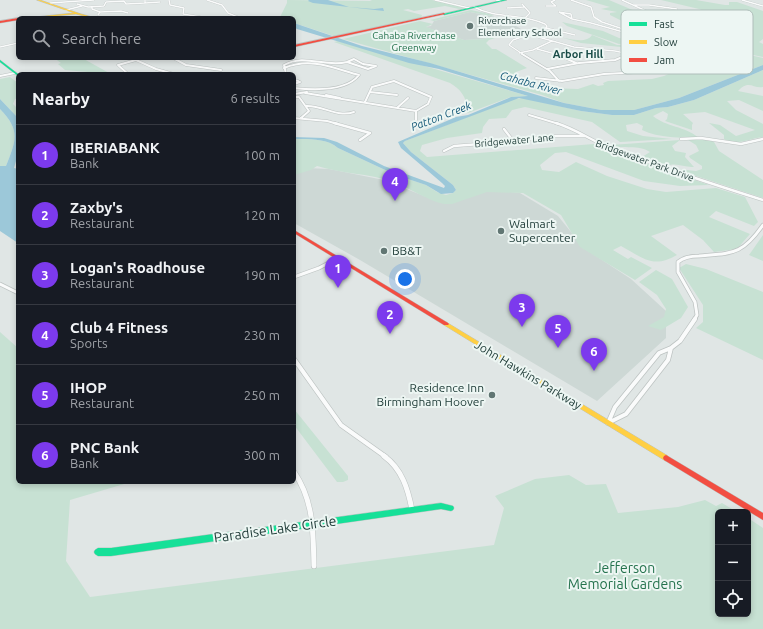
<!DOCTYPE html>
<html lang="en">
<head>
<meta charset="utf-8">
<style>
  body { margin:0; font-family:Ubuntu,sans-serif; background:#20242c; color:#f1f3f6 }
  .controls { position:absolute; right:12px; bottom:12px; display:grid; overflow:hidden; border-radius:6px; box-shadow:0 2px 6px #0003 }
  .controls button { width:36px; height:36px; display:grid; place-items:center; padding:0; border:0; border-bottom:1px solid #363941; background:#171b24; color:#f1f3f6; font:20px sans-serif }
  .you { position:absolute; left:405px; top:279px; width:14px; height:14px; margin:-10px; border:3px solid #fff; border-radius:50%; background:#1a73e8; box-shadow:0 0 0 6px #1a73e833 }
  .badge { display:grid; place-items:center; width:26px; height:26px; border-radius:50%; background:#7c3aed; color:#fff; font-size:13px; font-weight:700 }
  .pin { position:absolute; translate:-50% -33px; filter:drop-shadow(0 1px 2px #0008) }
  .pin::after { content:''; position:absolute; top:21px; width:14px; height:12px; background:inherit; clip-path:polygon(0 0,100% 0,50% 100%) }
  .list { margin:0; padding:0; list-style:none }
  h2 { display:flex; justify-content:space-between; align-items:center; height:52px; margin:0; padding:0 16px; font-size:17px }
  h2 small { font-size:13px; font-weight:400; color:#9ea1a6 }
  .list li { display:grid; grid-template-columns:26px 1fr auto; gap:12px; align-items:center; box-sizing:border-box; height:60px; padding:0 16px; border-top:1px solid #363941 }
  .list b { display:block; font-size:15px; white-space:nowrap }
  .list p { margin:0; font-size:13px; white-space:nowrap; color:#9ea1a6 }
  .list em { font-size:13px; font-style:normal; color:#9ea1a6 }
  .icon { flex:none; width:22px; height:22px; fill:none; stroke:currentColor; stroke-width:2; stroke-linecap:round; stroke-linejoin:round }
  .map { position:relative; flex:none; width:763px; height:629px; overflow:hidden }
  .search { position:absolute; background:#171b24; box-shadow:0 2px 6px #0003; left:16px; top:16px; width:280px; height:44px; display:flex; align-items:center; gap:10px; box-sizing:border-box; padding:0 14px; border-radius:6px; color:#9ea1a6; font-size:15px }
  .panel { position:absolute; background:#171b24; box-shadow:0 2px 6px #0003; left:16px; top:72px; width:280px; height:412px; border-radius:6px }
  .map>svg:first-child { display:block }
  .built { fill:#cdd8d5 }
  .green { fill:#c7e1d3 }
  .water { fill:#9cc8d9 }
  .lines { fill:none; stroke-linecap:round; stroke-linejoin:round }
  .street-far5-casing { stroke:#bdc3c2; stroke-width:2 }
  .street-far4-casing { stroke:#bdc3c2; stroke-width:3 }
  .street-far3-casing { stroke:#bdc3c2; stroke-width:3.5 }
  .street-far2-casing { stroke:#bdc3c2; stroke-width:4.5 }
  .street-far1-casing { stroke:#bdc3c2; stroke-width:5.5 }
  .street-casing { stroke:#bdc3c2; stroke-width:6 }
  .fast-casing { stroke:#bcc4c2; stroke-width:1 }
  .slow-casing { stroke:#bcc4c2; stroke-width:1 }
  .jam-casing { stroke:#bcc4c2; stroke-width:1 }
  .street-far5 { stroke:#fafbfb; stroke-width:1.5 }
  .street-far4 { stroke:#fafbfb; stroke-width:2 }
  .street-far3 { stroke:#fafbfb; stroke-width:2.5 }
  .street-far2 { stroke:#fafbfb; stroke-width:3 }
  .street-far1 { stroke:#fafbfb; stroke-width:4 }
  .street { stroke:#fafbfb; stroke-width:5 }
  .fast { fill:#16e098; fill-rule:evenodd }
  .slow { fill:#ffcf43; fill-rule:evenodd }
  .jam { fill:#f24e42; fill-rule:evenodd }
  .poi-dot { fill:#617673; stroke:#edf6f3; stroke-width:1.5 }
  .labels { text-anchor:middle; stroke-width:4; stroke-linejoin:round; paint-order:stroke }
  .far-poi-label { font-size:10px; fill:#1d3a36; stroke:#edf6f3; text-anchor:start }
  .far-park-label { font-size:10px; fill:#25734e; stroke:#edf6f3 }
  .far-street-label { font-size:10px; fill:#1d3a36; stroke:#edf6f3 }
  .far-neighbourhood-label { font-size:11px; font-weight:bold; fill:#184c47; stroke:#edf6f3 }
  .far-water-label { font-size:11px; font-style:italic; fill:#155978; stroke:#edf6f3 }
  .poi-label { font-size:12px; fill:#1d3a36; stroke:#edf6f3; text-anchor:start }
  .street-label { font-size:12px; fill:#1d3a36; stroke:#edf6f3 }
  .near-street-label { font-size:14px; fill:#1d3a36; stroke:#edf6f3 }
  .near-park-label { font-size:14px; fill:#25734e; stroke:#edf6f3 }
  .key { fill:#edf6f3; stroke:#afbeba; stroke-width:1 }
  .key-label { font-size:11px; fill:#1d3a36 }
</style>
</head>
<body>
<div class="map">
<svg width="763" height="629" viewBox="0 0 763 629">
  <rect width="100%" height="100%" fill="#e0e6e5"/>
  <path class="built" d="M 470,12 L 505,19 L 521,29 L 484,39 L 464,40 L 425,27 L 431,26 L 434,21 Z
    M 307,168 L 329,169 L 384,180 L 434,200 L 489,190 L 520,193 L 558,216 L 584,248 L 631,279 L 666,311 L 666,338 L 597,401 L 360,260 L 294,223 L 294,173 Z"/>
  <path class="green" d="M 287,0 L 372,1 L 370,0 L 432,0 L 466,8 L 459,9 L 445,6 L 414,11 L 408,9 L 403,10 L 422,15 L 421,18 L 337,37 L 294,23 L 294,18 L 280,17 L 287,3 Z
    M 586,0 L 609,0 L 654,19 L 690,28 L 725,34 L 739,31 L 738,28 L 679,17 C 699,17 718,22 739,23 L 740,22 C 728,13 711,15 699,9 L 661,0 L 696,0 L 725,5 L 729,5 L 729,2 L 737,2 L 763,11 L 763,39 L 759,42 L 763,44 L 763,57 L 744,53 L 720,40 L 666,42 L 695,40 L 622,24 L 622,21 L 610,15 L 610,13 L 617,12 L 601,9 L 610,7 Z
    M 471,10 L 494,15 L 491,16 L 470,12 L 434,21 L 430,20 Z
    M 420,21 L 433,24 L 426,27 L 464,40 L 484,39 L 513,32 L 489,40 L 486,43 L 492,49 L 496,49 L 527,68 L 516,72 L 514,75 L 523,83 L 548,88 L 578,89 L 593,84 L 598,86 L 604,85 L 603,83 L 608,81 L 652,79 L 664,76 L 675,71 L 714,67 L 715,65 L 704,60 L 661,56 L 621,47 L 581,43 L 560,37 C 569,39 587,44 592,35 L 617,45 L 719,41 L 741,53 L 763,58 L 763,65 L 679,98 L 634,110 L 601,110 L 564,103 L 542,95 L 343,39 Z
    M 562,22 L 603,31 L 619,38 L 642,42 L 645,41 L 645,39 L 661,42 L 619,44 L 567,26 Z
    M 338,41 L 528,96 L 511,97 L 468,113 L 463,111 L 468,109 C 465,95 461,90 450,83 L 334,42 Z
    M 54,58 L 82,58 L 111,74 L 65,70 L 58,64 L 61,63 Z
    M 763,70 L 763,87 C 753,89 749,79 738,91 L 763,96 L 763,111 L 739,100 L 727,101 L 736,110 L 763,124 L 763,137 C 750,138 737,147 724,139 L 724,135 L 709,123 L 720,125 L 736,136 L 755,130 L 705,112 L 683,114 L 693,123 L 692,125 L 692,130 L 665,121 L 667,119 L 668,114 L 663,111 L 653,116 C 666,127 685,126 699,138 C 681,138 659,138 642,130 L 643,126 L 637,123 L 626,125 L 627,131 L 643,136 L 672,139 L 620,142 L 592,122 L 525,107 L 512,110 L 506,118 L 489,119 L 483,127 L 482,133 L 447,138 L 422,145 L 420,151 L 427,157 L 594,144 L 709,185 L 680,186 L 644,181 L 566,152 L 555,153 L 540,165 L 542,170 L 559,172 L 576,162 L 607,176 L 647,189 L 666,192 L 716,188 L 745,197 L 758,222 L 754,226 L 716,211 L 709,217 L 750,234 L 737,249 L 714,252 L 703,240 L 683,225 L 651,236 L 677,255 C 653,269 643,258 621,246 L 613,250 L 628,259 L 631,257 L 652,268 L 635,280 L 580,247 L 561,215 L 523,193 L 487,192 L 452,204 L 444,204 C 426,200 410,188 393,182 C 368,173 342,174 317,166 L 311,170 L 294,175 L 294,139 C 308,139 327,138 338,148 L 396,175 L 426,185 L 437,192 L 446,195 L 453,193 L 456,190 L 453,185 L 411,152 L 403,143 L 405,141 L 514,99 L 523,98 L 581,111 L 612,115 L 634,115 L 656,108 L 668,107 L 694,100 Z
    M 10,77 L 18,83 L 18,98 L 15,99 L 13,104 L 18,109 L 18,118 L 0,99 L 0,79 Z
    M 0,109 C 21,131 16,140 6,166 L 0,166 Z
    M 680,140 L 672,146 L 675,151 L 686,153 L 685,157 L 694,167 C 684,168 677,162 667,166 L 642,157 L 650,152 C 638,144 624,150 611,145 Z
    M 688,140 L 710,140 L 714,142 L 719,151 L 763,180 L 763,198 L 675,169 L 696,171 L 702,169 L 702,166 L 690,158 L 689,156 L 699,151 L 696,145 Z
    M 763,235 L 763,261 L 749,255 Z
    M 686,264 L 706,269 L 763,292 L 763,360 L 696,328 L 703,322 L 703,305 L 679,268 Z
    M 656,270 L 672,279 L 688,307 L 681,318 L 661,330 L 648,326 L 664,317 L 666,309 L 657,295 L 639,282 Z
    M 0,332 L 18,348 L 18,482 L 131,482 L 70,500 L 66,561 L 90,597 L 494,545 L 504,508 L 495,496 L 535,479 L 569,475 L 586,485 L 606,484 L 618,513 L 678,507 L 705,500 L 716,506 L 722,503 L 737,512 L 718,512 L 718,614 L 748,614 L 748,518 L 763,528 L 763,629 L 0,629 Z
    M 294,409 L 348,476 L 348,480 L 343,482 L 337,482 L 294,425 Z"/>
  <path class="water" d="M 309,0 L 328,0 L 349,7 L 374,9 L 383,8 L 384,11 L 313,3 L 308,1 Z
    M 294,23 L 362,46 L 430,63 L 564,103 L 601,110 L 634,110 L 679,98 L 763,65 L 763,70 L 694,100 L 668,107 L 656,108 L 634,115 L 612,115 L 581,111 L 519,98 L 405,141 L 403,143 L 411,152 L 453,185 L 456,190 L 453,193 L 441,194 L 426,185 L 396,175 L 338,148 C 327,138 308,139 294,139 L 294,137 L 324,138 L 337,142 L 384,166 L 444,188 L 445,186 L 442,183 L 401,148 L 398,142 L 456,117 L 468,115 L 511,97 L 528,96 L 439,69 L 409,63 L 297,29 L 294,27 Z
    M 0,99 L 18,118 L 18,154 L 14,168 L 18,169 L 18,243 L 0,231 L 0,166 L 6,166 C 16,140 21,131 0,109 Z"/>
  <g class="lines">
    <defs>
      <path id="street-far5" d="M 169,0 L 170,5 L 184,8 L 183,14 L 207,18
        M 207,0 L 222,5 L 228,13 L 240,18
        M 435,0 L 469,8
        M 496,0 L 500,1
        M 571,0 L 591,7 L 594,17 L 602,22 L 623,29 L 677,39
        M 622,0 L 655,15 L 720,29
        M 742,0 L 763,6
        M 50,3 L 94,0
        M 145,3 L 160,2
        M 77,4 L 88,7 L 104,6 L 106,2 L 124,1 L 126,4 L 145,3 L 145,0
        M 522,4 L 530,13 L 525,18
        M 633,5 L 649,5 L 677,9
        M 546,6 L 556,6 L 551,2 L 555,0
        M 92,7 L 92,9 L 100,12 L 98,15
        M 474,7 C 496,19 522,13 545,24 L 547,26 L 545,29 L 513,40 L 509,45 L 524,55
        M 507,8 L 524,7
        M 66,10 L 82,6
        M 100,12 L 121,11 L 128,13
        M 559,12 L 571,14 L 572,19 Z
        M 572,19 L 591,23
        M 591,23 L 634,35 L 655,35
        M 546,28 L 575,35
        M 531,35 L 574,47 L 615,51 L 634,55
        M 0,47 L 18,43
        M 537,49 L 559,55
        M 519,53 L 533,50 L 552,41
        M 627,55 L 630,54"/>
      <path id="street-far4" d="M 522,54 L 550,71 L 559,81
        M 556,54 L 576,63
        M 630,54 L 693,66
        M 173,58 L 186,65 L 221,70
        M 354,59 L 363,64 L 376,66 L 368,69 L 347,62 Z
        M 284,68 C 311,57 333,68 359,75 C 346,92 313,90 294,88
        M 547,69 L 579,63 L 615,60 L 630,54
        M 128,74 L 118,65 L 136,60 L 156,69 L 174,74
        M 286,74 L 284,65 C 305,53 325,68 347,62
        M 0,76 L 15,73
        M 536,78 L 562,81 L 604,74 L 643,72 L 657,67 L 662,61
        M 294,80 L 298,81
        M 294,84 L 300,82
        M 370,92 L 397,95
        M 305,93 L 416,111 L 428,104 L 431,97 L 394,81 L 372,87 L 365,102
        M 294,94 L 307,92
        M 326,95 L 340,98
        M 294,97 L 299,97 L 309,111 L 301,118
        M 306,106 C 323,105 337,118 354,112
        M 398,107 L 408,98
        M 416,111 L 416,120
        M 529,115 L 559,124
        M 294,118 L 327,121 L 338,124"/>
      <path id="street-far3" d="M 334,123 L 370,133 L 360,140
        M 556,123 C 576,129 592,141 612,149 C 661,167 712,184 763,200
        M 504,129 L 514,142
        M 681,139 L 701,138 L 741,144 L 763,139
        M 444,151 L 454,146 L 519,141 L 548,136 L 585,136"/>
      <path id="street-far2" d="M 294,277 L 319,268 L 338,258
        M 0,284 L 18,293
        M 694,320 L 697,315 L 695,302 L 678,272 L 678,262 C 684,257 691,256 699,256 C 733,253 742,255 763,225"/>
      <path id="street-far1" d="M 671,348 L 668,360 L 626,414 L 608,423 L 615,407 L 659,353 Z
        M 671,348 L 680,341 L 695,319
        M 294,359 L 341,425 L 386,457"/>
      <path id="street" d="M 384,456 C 402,469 408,489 412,510
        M 294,472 C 314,501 313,532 314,566"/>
      <path id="fast" d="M 503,0 L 507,0 L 444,15 L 443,14 Z
        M 0,60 L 18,74 L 18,76 L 0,62 Z
        M 441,503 L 453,506 L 454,508 L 453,510 L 451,511 L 441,509 L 111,556 L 98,556 L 95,554 L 94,552 L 95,550 L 98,548 L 111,548 Z"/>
      <path id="slow" d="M 37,0 L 40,0 L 81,14 L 96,18 L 92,18 L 76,14 L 34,18 L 25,18 L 74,13 Z
        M 446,322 L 668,456 L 669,458 L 668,460 L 666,461 L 664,460 L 444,325 L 443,324 Z"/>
      <path id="jam" d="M 444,13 L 445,14 L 294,47 L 294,45 Z
        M 18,18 L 18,20 L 0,23 L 0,21 Z
        M 294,230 L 448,323 L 449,324 L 448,325 L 444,325 L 294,233 Z
        M 666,455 L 763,513 L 763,520 L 664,460 L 663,458 L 664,456 Z"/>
    </defs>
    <use href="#street-far5" class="street-far5-casing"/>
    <use href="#street-far4" class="street-far4-casing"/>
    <use href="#street-far3" class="street-far3-casing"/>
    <use href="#street-far2" class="street-far2-casing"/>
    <use href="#street-far1" class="street-far1-casing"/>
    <use href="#street" class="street-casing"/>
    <use href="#fast" class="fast-casing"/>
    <use href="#slow" class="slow-casing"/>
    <use href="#jam" class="jam-casing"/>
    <use href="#street-far5" class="street-far5"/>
    <use href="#street-far4" class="street-far4"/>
    <use href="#street-far3" class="street-far3"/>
    <use href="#street-far2" class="street-far2"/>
    <use href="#street-far1" class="street-far1"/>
    <use href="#street" class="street"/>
    <use href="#fast" class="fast"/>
    <use href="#slow" class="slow"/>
    <use href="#jam" class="jam"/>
  </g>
  <g class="poi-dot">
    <circle cx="470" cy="26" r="4"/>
    <circle cx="501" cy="231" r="4"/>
    <circle cx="384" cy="251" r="4"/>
    <circle cx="492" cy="395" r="4"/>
  </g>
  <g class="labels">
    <g class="far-poi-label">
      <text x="478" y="24">Riverchase<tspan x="478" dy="12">Elementary School</tspan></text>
    </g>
    <g class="far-park-label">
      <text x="414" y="39">Cahaba Riverchase<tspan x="414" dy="12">Greenway</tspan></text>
    </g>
    <g class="far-street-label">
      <text transform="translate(514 140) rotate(-5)" y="4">Bridgewater Lane</text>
      <text transform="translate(645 160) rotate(20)" y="4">Bridgewater Park Drive</text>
    </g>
    <g class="far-neighbourhood-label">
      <text x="578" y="58">Arbor Hill</text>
    </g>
    <g class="far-water-label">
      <text transform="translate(531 83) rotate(15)" y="4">Cahaba River</text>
      <text transform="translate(441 116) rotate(-21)" y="4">Patton Creek</text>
    </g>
    <g class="poi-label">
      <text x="509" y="228">Walmart<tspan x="509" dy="14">Supercenter</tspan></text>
      <text x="392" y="255">BB&amp;T</text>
      <text x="484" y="392" text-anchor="end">Residence Inn<tspan x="484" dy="14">Birmingham Hoover</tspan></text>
    </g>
    <g class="street-label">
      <text transform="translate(528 375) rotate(31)" y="4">John Hawkins Parkway</text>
    </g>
    <g class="near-street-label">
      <text transform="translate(275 529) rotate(-8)" y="5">Paradise Lake Circle</text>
    </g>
    <g class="near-park-label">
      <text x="625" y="573">Jefferson<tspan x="625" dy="16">Memorial Gardens</tspan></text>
    </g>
  </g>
  <rect x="621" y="10" width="132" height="64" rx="6" class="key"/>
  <rect x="629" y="22" width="18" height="4" fill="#16e098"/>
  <rect x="629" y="40" width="18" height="4" fill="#ffcf43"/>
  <rect x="629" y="58" width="18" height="4" fill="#f24e42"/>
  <g class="key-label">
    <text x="654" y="28">Fast</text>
    <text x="654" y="46">Slow</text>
    <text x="654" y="64">Jam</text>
  </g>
</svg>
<div class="controls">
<button>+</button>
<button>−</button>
<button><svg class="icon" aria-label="locate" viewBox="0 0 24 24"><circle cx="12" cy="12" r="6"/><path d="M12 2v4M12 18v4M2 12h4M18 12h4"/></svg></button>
</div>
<div class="you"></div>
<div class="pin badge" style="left:338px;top:288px">1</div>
<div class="pin badge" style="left:390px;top:334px">2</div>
<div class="pin badge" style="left:522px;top:327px">3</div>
<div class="pin badge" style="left:395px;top:201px">4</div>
<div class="pin badge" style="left:558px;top:348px">5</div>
<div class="pin badge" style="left:594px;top:371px">6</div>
<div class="search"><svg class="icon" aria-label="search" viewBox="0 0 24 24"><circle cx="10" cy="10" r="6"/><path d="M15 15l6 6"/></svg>Search here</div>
<section class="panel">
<h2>Nearby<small>6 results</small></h2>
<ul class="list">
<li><span class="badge">1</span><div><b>IBERIABANK</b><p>Bank</p></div><em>100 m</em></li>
<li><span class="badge">2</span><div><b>Zaxby's</b><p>Restaurant</p></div><em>120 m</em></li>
<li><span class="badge">3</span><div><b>Logan's Roadhouse</b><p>Restaurant</p></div><em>190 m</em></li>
<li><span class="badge">4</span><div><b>Club 4 Fitness</b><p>Sports</p></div><em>230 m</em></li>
<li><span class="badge">5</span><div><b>IHOP</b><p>Restaurant</p></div><em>250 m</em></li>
<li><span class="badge">6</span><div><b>PNC Bank</b><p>Bank</p></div><em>300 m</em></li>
</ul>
</section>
</div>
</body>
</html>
